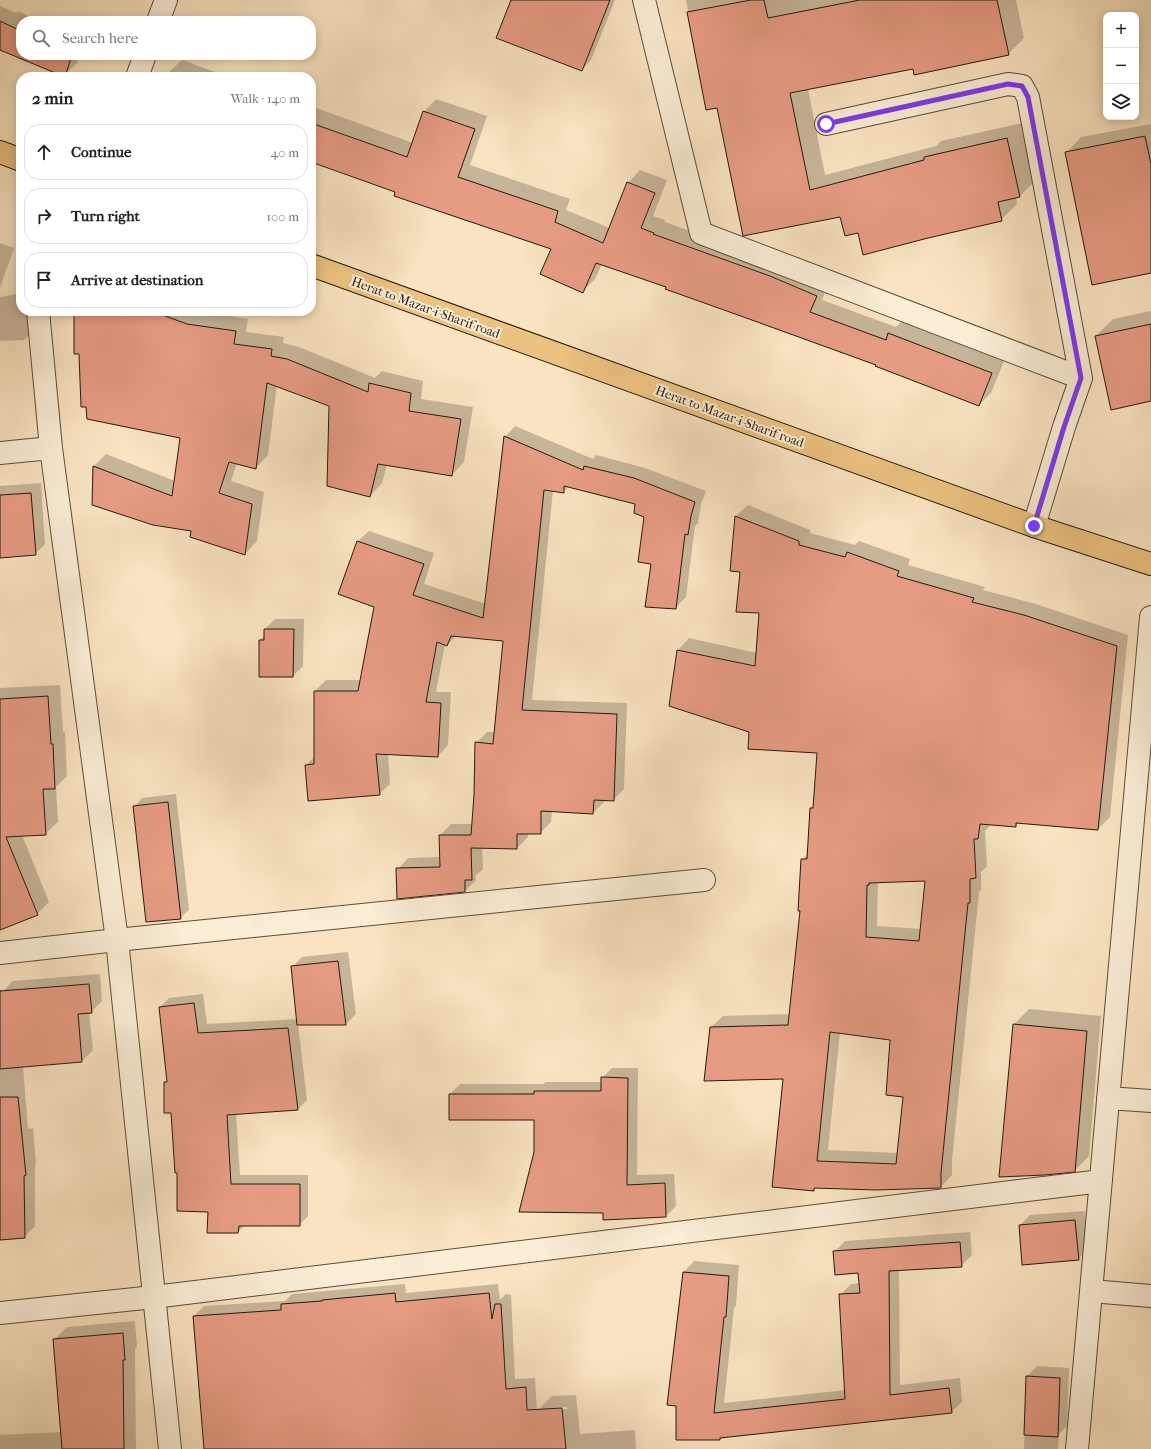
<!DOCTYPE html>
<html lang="en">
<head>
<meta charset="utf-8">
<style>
  body { margin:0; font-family:"IM FELL French Canon",serif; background:#f6f6f6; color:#202124 }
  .controls { position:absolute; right:12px; top:12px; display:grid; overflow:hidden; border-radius:8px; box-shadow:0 2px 10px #0003 }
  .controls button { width:36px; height:36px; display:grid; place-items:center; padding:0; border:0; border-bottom:1px solid #e0e0e0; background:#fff; color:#202124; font:20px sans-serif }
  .stop { position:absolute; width:12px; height:12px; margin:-9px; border:3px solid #7c3aed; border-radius:50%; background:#fff }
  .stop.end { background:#7c3aed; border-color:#fff; box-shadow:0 1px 4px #0008 }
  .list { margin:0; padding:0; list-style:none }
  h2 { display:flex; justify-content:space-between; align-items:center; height:52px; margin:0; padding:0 16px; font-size:17px }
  h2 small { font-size:13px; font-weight:400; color:#757577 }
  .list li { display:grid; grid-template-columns:26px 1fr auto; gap:12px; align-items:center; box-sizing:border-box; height:56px; margin:0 8px 8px; padding:0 8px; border:1px solid #e0e0e0; border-radius:16px }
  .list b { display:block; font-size:15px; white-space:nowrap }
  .list em { font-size:13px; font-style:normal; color:#757577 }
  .icon { flex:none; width:22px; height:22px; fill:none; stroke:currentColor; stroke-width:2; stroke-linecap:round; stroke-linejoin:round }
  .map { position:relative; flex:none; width:1151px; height:1449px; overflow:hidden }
  .search { position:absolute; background:#fff; box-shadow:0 2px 10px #0003; left:16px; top:16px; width:300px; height:44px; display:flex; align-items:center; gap:10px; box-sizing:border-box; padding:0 14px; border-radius:16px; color:#757577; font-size:15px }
  .panel { position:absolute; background:#fff; box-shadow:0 2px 10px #0003; left:16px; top:72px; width:300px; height:244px; border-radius:16px }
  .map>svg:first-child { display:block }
  .shadow { fill:#0003; fill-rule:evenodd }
  .building { fill:#e69b83; stroke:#27190f; fill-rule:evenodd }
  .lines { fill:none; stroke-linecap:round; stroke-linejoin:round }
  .minor-casing { stroke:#5c4c3b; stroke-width:24 }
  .highway-casing { stroke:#27190f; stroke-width:24 }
  .minor { stroke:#fbedd6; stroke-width:22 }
  .highway { stroke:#ecc280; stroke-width:22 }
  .route { stroke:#7c3aed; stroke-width:5 }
  .labels { text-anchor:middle; stroke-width:4; stroke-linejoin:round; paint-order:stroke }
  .street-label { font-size:13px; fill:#27190f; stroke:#fbedd6 }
</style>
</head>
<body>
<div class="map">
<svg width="1151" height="1449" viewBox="0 0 1151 1449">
  <rect width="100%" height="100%" fill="#f9e3c0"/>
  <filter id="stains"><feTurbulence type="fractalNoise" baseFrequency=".005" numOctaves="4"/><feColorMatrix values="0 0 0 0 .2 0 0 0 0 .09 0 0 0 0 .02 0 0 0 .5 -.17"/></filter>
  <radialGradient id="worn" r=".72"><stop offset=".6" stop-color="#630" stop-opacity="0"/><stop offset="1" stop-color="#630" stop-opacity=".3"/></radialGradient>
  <path class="shadow" d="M 512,0 L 615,0 L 591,60 L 582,70 Z
    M 686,0 L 1016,0 L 1024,38 L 1008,54 L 914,68 L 808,89 L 825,175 L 936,146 L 941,141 L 1023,123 L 1036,180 L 1020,196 L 1016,197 L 1017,204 L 1001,220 L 859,232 L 841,216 L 744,234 L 718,107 L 707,109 Z
    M 0,6 L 16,13 L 18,11 L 39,21 L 21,21 L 21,55 L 79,55 L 77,63 L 64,75 L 0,49 Z
    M 182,60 L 229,77 L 168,77 L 169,72 Z
    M 436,99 L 487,116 L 470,165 L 570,199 L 566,210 L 610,228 L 628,183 L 640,170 L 667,180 L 653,216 L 665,220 L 665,222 L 783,264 L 828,284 L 822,300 L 896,327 L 901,322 L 1004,361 L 991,393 L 979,405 L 877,364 L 602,264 L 595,279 L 583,291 L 552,249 L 311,161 L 311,106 L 413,143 L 424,112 Z
    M 1151,124 L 1151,272 L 1067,152 L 1081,137 Z
    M 0,243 L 14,248 L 0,288 Z
    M 21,293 L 21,311 L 31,311 L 34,330 L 24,340 L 0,341 L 0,297 Z
    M 75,311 L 196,311 L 248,319 L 246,332 L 284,337 L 283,343 L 299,347 L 375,378 L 382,371 L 423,381 L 421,399 L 473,407 L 464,462 L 452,475 L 387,464 L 382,483 L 370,496 L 330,406 L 277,385 L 268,455 L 256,468 L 237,463 L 231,481 L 264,492 L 257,541 L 245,554 L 192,530 L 93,505 L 94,466 L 106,454 L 175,481 L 181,437 L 86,369 Z
    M 1151,311 L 1151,400 L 1096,336 L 1113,319 Z
    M 515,426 L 593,459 L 596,455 L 645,468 L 706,491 L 701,504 L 698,523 L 695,526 L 686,597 L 675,608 L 652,563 L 645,516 L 636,503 L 569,486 L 563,492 L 553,490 L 532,700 L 627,703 L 624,789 L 613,800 L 604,799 L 604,802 L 593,813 L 552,811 L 551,822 L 540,833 L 528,833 L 528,837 L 517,848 L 482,847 L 483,869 L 475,876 L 476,880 L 465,891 L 398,869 L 408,858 L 440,857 L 440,835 L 451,824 L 473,824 L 476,743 L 487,732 L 495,732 L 504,641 L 457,635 L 447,645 L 445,644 L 436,692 L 451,692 L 448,745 L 438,756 L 388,754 L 390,784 L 379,794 L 306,765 L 315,756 L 315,691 L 326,680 L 361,680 L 376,606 L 358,541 L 369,531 L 434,553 L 424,584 L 486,604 L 505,437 Z
    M 41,483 L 45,544 L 35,554 L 0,557 L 0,486 Z
    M 748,505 L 810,530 L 810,533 L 855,545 L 859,541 L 910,559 L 908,565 L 985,587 L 983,590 L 1036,604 L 1128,635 L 1110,817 L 1098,829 L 1019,822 L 1016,826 L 990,824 L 990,826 L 985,831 L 987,866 L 981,872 L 981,890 L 979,892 L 952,1161 L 952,1175 L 941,1187 L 817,1187 L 813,1190 L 784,1078 L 711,1027 L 723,1016 L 790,1014 L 801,910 L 802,860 L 808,853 L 811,808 L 814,805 L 818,752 L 750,731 L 678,650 L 689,638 L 757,653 L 760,612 L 741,571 L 731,570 L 736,516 ZM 926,879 L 921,929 L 877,926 L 878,882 ZM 840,1032 L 891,1039 L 904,1096 L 898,1153 L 828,1150 Z
    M 275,619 L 304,619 L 303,666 L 293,676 L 260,640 L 265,635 L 265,629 Z
    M 60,685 L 63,732 L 65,732 L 67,776 L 56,787 L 58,822 L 45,834 L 22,835 L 49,902 L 37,914 L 0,929 L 0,688 Z
    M 176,794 L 189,910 L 180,918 L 134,807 L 142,798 Z
    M 348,952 L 356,1014 L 346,1024 L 298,1024 L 307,1100 L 298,1109 L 236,1114 L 240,1175 L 308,1175 L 308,1216 L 299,1225 L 245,1225 L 238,1232 L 209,1211 L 178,1172 L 172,1112 L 165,1083 L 167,1080 L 160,1007 L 169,998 L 203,994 L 207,1024 L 298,1019 L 292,967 L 302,957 Z
    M 100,974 L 102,1001 L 91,1012 L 89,1012 L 93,1050 L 82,1061 L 23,1066 L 28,1129 L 33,1128 L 36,1164 L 35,1165 L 35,1226 L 24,1237 L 0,1239 L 0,990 L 4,990 L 13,981 Z
    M 1029,1009 L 1101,1016 L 1089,1156 L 1074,1171 L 1014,1024 Z
    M 612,1068 L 638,1068 L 637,1175 L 674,1174 L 676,1206 L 666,1216 L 604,1218 L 604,1212 L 535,1152 L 535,1119 L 450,1094 L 460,1084 L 543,1084 L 546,1082 L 602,1082 L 602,1078 Z
    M 1085,1211 L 1088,1249 L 1078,1259 L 1020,1225 L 1030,1215 Z
    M 970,1232 L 972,1255 L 961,1266 L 899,1270 L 900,1385 L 960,1378 L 962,1402 L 951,1412 L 722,1437 L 720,1439 L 677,1405 L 668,1404 L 684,1272 L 694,1261 L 739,1265 L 736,1306 L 734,1308 L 724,1403 L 846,1390 L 840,1295 L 851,1284 L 860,1283 L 859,1272 L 834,1252 L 845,1241 Z
    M 405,1284 L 406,1293 L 498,1284 L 500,1300 L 506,1294 L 511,1295 L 515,1379 L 535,1378 L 537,1411 L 552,1396 L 576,1395 L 580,1434 L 635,1430 L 636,1449 L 210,1449 L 194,1316 L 204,1306 L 285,1301 L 292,1294 ZM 567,1407 L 567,1409 L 552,1410 L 552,1408 Z
    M 135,1321 L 137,1347 L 135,1349 L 136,1449 L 0,1449 L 0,1435 L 62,1432 L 55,1339 L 67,1327 Z
    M 1037,1366 L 1069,1368 L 1067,1426 L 1059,1434 L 1058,1449 L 1024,1449 L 1027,1376 Z"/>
  <path class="building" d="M 511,0 L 610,0 L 582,71 L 496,38 Z
    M 751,0 L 764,0 L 768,18 L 860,0 L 997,0 L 1009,55 L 914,75 L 913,69 L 790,93 L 810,190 L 924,160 L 924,157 L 1007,138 L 1020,197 L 998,202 L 1002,221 L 928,238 L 863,255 L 858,233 L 845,236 L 840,217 L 743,236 L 717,108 L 706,110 L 687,12 Z
    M 0,21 L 21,31 L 21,55 L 72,55 L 65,77 L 0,50 Z
    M 423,111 L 475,129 L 458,177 L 558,211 L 555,222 L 603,243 L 627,182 L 655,193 L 641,228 L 654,233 L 653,234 L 770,276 L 817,296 L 810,312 L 886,340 L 888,333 L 992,373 L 979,406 L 875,366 L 876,365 L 738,315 L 665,289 L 666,287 L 596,263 L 583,293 L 540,274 L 551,249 L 394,196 L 395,192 L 311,162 L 311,123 L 407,157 Z
    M 1145,136 L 1151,164 L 1151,273 L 1092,285 L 1065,152 Z
    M 74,311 L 152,311 L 187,324 L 236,331 L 234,344 L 272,349 L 271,356 L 287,359 L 368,392 L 369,383 L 411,393 L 409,411 L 461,419 L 452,476 L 378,464 L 370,497 L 327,486 L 329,406 L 267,383 L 256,469 L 229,462 L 219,493 L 252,504 L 245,555 L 190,537 L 191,531 L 153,525 L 92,505 L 93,466 L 172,496 L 180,438 L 87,419 L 86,407 L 81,407 L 79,354 L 74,354 Z
    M 1151,324 L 1151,401 L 1111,410 L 1095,336 Z
    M 504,436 L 583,470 L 584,466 L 634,478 L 695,502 L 691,516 L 688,535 L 685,534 L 676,609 L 645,607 L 651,564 L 638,562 L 644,517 L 634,513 L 635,504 L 564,486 L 564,493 L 544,490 L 522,710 L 617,714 L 614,801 L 594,800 L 593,814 L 541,811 L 541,834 L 517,834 L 517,849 L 471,848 L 472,880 L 465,880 L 465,892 L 397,899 L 396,868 L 440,867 L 439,835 L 471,835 L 474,795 L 475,742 L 493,744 L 503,641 L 451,636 L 447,646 L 437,642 L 426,702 L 441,703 L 438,757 L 376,754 L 380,795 L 308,801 L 305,765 L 314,764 L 314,691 L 358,691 L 374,607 L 338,594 L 357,541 L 424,564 L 413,595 L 483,618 Z
    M 31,493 L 36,555 L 0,558 L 0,495 Z
    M 735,516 L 799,541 L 799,545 L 845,557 L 847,552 L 899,571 L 897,576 L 974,598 L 972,602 L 1024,615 L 1117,646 L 1098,830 L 1016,823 L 1016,827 L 980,824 L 978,839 L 974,839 L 976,878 L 970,879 L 970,903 L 968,903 L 941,1173 L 941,1188 L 876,1190 L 814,1188 L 814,1191 L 772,1187 L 783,1079 L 704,1081 L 710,1027 L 788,1025 L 800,911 L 798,911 L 801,859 L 807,859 L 810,808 L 813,808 L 817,753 L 748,749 L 749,732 L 669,706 L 677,650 L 755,666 L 759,613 L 736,612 L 740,572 L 730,571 ZM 925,881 L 919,941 L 866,937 L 867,885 L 869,885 L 869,883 ZM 830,1032 L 890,1040 L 886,1095 L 903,1097 L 896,1164 L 817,1161 Z
    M 264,629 L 294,629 L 293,677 L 259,677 L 259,640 L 264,640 Z
    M 48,696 L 51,744 L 53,744 L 55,789 L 43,789 L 46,835 L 6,837 L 38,915 L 0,930 L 0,699 Z
    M 168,802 L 181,919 L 146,922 L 133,806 Z
    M 338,961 L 346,1025 L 297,1025 L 291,966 Z
    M 89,984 L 92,1013 L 78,1014 L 82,1062 L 0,1069 L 0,991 Z
    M 194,1003 L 198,1033 L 288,1028 L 298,1110 L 227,1115 L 231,1184 L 300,1184 L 300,1226 L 239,1226 L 238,1233 L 207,1233 L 208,1212 L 177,1211 L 177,1173 L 175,1173 L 171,1113 L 164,1113 L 164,1082 L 167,1082 L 159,1007 Z
    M 1013,1024 L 1087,1031 L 1075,1172 L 1045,1175 L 999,1177 Z
    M 601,1077 L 628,1078 L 627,1185 L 665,1183 L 666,1217 L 603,1220 L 603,1213 L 519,1212 L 534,1152 L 534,1120 L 449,1120 L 449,1094 L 534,1094 L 534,1091 L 601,1091 Z
    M 0,1097 L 18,1097 L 26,1175 L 24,1176 L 25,1238 L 0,1240 Z
    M 1075,1220 L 1079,1260 L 1022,1265 L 1019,1225 Z
    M 960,1242 L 962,1267 L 889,1271 L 890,1395 L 949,1388 L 952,1413 L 720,1438 L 720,1440 L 676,1440 L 676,1406 L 667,1405 L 683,1272 L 729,1276 L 726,1317 L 724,1317 L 714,1413 L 845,1399 L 839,1294 L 860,1293 L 858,1273 L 835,1275 L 833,1251 Z
    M 395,1293 L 396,1302 L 489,1293 L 492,1319 L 495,1304 L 501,1304 L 506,1389 L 526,1387 L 527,1410 L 562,1408 L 566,1449 L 204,1449 L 193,1316 L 281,1310 L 281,1304 L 322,1301 L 322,1300 Z
    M 123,1333 L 125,1360 L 123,1360 L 124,1449 L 62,1449 L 53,1339 Z
    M 1026,1376 L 1060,1378 L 1058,1437 L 1024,1435 Z"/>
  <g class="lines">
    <defs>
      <path id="minor" d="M 644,0 L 701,233 L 1081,378
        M 158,21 L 166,0
        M 137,77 L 145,55
        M 826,124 L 1008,84 L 1022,86 L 1028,97 L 1081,378 L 1064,427 L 1034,526
        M 38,311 L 51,448 L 117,940 L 170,1449
        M 0,453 L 51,448
        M 0,953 L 117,940 L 704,880
        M 1108,1098 L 1151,1101
        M 1091,1291 L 1151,1296
        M 0,1313 L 154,1297 L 1101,1181
        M 1077,1449 L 1151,617"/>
      <path id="highway" d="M 0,152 L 21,160
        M 311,265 L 1034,526 L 1151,564"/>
    </defs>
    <use href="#minor" class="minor-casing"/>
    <use href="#highway" class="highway-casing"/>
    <use href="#minor" class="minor"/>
    <use href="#highway" class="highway"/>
  </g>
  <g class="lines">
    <path class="route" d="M 826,124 L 1008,84 L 1022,86 L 1028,97 L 1081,378 L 1064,427 L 1034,526"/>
  </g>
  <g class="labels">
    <g class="street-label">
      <text transform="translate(426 307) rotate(20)" y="5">Herat to Mazar-i-Sharif road</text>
      <text transform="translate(730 416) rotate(20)" y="5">Herat to Mazar-i-Sharif road</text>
    </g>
  </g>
  <rect width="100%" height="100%" filter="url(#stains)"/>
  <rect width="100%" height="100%" fill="url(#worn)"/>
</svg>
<div class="controls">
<button>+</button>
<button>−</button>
<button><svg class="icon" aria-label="layers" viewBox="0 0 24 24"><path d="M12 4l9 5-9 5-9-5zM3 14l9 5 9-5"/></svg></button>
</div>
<div class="stop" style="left:826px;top:124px"></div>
<div class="stop end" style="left:1034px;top:526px"></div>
<div class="search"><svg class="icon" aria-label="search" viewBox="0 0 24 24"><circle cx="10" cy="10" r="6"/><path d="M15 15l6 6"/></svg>Search here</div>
<section class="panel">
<h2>2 min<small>Walk · 140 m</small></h2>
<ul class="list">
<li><svg class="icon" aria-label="ahead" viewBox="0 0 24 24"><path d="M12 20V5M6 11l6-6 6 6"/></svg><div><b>Continue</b></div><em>40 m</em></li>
<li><svg class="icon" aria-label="right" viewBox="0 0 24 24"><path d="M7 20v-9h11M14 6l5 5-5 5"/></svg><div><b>Turn right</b></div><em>100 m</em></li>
<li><svg class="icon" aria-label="arrive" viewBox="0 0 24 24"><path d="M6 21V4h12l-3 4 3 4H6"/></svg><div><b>Arrive at destination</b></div></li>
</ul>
</section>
</div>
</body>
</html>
